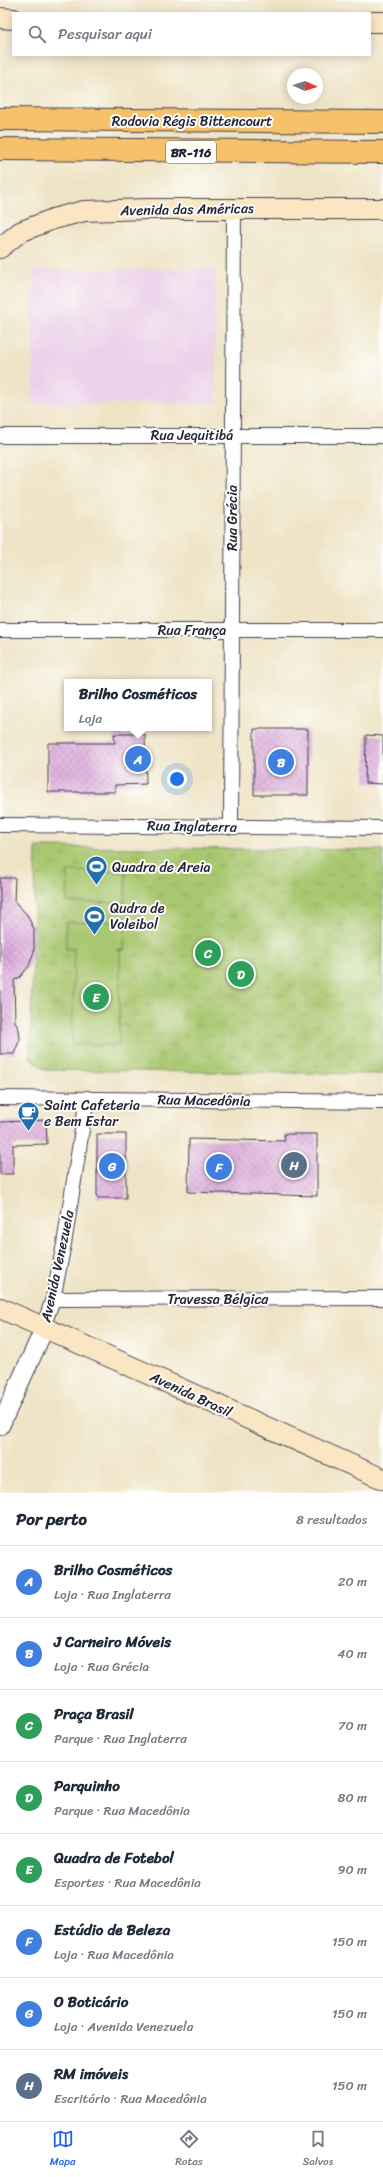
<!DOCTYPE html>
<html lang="pt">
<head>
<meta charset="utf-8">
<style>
  body { margin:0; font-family:Sriracha,sans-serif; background:#f2f2f3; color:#1f2937 }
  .compass { position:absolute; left:287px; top:68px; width:36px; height:36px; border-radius:50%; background:#fff; box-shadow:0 2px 10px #0003; rotate:93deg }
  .you { position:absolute; left:177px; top:779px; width:14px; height:14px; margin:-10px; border:3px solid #fff; border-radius:50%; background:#1a73e8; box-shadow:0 0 0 6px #1a73e833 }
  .badge { display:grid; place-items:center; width:26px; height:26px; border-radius:50%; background:#2563eb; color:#fff; font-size:13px; font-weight:700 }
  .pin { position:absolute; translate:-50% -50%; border:2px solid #fff; box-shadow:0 1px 4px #0006 }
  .popup { position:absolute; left:64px; top:679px; width:148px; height:52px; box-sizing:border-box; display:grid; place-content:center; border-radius:0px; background:#fff; filter:drop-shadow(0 1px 3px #0005); font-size:13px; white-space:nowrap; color:#747a83 }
  .popup b { font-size:15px; color:#1f2937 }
  .popup::after { content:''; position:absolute; left:50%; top:100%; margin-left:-8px; border:8px solid transparent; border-top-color:#fff }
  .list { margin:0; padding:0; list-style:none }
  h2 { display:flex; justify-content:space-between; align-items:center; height:52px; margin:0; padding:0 16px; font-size:17px }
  h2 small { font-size:13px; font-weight:400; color:#747a83 }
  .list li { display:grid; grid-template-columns:26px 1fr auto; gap:12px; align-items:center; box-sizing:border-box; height:72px; padding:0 16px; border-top:1px solid #e0e1e3 }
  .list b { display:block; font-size:15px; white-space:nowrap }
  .list p { margin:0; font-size:13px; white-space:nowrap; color:#747a83 }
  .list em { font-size:13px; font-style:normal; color:#747a83 }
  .icon { flex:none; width:22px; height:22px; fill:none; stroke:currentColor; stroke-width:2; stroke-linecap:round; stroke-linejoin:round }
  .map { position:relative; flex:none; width:383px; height:1493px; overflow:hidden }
  .search { position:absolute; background:#fff; box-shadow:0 2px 10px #0003; left:12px; right:12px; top:12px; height:44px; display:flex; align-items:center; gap:10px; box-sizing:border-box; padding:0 14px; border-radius:0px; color:#747a83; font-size:15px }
  .sheet { height:628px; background:#fff }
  nav { display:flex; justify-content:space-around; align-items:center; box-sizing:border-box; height:56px; border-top:1px solid #e0e1e3; background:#fff; font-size:11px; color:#747a83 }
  nav a { display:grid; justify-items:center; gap:2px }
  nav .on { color:#2563eb }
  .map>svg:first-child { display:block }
  .built { fill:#ecd1ea }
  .grass { fill:url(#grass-tufts); stroke:#667455 }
  .pitch { fill:#a9c76f; stroke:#667455 }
  .building { fill:url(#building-cross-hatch) }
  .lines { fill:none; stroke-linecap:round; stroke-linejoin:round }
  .minor-casing { stroke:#413f50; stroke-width:16 }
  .tertiary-casing { stroke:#413f50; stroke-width:20 }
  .secondary-casing { stroke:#413f50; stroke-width:22 }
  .motorway-casing { stroke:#413f50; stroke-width:24 }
  .minor { stroke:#fff; stroke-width:14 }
  .tertiary { stroke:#fff; stroke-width:18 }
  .secondary { stroke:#fbe6c4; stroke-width:20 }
  .motorway { stroke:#f5c16b; stroke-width:22 }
  .labels { text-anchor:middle; stroke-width:4; stroke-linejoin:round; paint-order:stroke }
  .shield { fill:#fdfcf7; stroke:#646373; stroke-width:1 }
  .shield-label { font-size:13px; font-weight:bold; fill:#22223b }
  .street-label { font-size:14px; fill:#22223b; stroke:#fdfcf7 }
  .poi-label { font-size:14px; fill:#22223b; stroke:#fdfcf7; text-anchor:start }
</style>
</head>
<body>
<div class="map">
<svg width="383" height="1493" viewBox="0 0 383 1493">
  <defs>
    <pattern id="grass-tufts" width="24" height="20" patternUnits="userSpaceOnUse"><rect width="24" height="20" fill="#a9c76f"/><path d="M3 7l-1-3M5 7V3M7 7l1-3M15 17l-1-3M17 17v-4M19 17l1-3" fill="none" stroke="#91ab61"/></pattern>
    <pattern id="building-cross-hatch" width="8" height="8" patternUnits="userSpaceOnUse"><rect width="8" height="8" fill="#dba9db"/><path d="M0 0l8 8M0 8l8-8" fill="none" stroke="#bc91bd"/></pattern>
  </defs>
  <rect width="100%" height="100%" fill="#fdfcf7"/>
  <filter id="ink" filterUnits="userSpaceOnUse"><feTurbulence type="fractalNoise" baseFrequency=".025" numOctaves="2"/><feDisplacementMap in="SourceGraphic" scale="8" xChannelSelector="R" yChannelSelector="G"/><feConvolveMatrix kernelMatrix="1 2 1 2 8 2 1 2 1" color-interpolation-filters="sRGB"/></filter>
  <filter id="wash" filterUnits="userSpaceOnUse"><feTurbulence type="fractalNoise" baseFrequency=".012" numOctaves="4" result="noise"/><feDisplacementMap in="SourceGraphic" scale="16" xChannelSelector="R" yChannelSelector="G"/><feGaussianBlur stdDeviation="0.9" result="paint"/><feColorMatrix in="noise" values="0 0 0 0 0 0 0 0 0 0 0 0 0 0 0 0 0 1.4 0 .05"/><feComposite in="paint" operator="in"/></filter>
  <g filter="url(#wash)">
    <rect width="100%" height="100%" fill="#eee3c5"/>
    <path class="built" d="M 215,269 L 216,403 L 33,404 L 33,270 Z"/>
    <path class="grass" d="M 36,847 L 383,850 L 383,1074 L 45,1070 L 30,1057 Z"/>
    <path class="pitch" d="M 68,871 L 126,872 L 125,903 L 67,902 Z
      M 66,922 L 125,922 L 124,950 L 117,950 L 120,950 L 119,1045 L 72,1044 L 74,949 L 66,949 Z"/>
    <g id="blocks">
      <path class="building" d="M 254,729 L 308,729 L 308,795 L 254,795 Z
        M 114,734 L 145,734 L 146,784 L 115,785 L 115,792 L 48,792 L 48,743 L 115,743 Z
        M 366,735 L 383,736 L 383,784 L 365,783 Z
        M 0,878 L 15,878 L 14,901 L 27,915 L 34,929 L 34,951 L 29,966 L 20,977 L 14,980 L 15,1022 L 19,1030 L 20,1039 L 14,1054 L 0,1054 Z
        M 46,1120 L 47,1144 L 13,1145 L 13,1174 L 0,1174 L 0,1122 Z
        M 97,1134 L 126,1134 L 126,1198 L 97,1198 Z
        M 284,1134 L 317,1134 L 317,1196 L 188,1192 L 189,1139 L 285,1141 Z"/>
    </g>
  </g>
  <g filter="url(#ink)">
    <use href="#blocks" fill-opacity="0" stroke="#413f50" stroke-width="1"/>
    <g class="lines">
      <defs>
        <path id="minor" d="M 0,436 L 383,436
          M 0,630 L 383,630
          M 0,825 L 383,828
          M 231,826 L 234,209
          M 0,1098 L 383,1102
          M 53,1299 L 383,1298
          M 45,1327 L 46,1319 L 53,1299 L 64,1244 L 87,1098"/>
        <path id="tertiary" d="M 0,1426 L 45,1327"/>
        <path id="secondary" d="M 0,18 L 13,19
          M 370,22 L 383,22
          M 0,248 L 20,232 L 53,219 L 84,211 L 148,209 L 383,209
          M 0,1308 L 383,1479"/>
        <path id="motorway" d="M 0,119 L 383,122
          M 0,149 L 383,152"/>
      </defs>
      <use href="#minor" class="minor-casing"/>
      <use href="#tertiary" class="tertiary-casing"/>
      <use href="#secondary" class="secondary-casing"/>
      <use href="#motorway" class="motorway-casing"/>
      <use href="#minor" class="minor"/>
      <use href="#tertiary" class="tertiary"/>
      <use href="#secondary" class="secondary"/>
      <use href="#motorway" class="motorway"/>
    </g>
  </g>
  <defs>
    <symbol id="stadium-pin" viewBox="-11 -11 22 30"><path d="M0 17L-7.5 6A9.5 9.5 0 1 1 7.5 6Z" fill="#1f6fb2" stroke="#fdfcf7"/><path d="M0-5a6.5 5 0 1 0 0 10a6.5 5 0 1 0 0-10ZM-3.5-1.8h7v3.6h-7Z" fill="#fff"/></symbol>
    <symbol id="cafe-pin" viewBox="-11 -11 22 30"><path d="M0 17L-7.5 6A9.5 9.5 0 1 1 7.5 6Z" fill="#1f6fb2" stroke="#fdfcf7"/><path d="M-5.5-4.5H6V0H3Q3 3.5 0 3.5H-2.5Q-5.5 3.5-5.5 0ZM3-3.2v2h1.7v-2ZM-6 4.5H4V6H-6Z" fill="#fff"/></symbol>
  </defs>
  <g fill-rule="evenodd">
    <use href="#stadium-pin" x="84" y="854" width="25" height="34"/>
    <use href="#stadium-pin" x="82" y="904" width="25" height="34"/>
    <use href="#cafe-pin" x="16" y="1100" width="25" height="34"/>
  </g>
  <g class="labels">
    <rect class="shield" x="166" y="141" width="50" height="22" rx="3"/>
    <g class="shield-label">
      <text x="191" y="157">BR-116</text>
    </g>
    <g class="street-label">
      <text x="192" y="126">Rodovia Régis Bittencourt</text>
      <text transform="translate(187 209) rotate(-1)" y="5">Avenida das Américas</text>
      <text x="192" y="440">Rua Jequitibá</text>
      <text transform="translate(232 518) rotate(-90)" y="5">Rua Grécia</text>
      <text x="192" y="635">Rua França</text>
      <text transform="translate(192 826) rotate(1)" y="5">Rua Inglaterra</text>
      <text transform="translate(204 1100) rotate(1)" y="5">Rua Macedônia</text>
      <text transform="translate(57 1266) rotate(-78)" y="5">Avenida Venezuela</text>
      <text x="218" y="1304">Travessa Bélgica</text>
      <text transform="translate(191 1394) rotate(25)" y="5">Avenida Brasil</text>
    </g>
    <g class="poi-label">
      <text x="112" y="872">Quadra de Areia</text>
      <text x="110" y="913">Qudra de<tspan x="110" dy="16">Voleibol</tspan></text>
      <text x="44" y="1110">Saint Cafeteria<tspan x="44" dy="16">e Bem Estar</tspan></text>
    </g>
  </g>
</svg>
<svg class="compass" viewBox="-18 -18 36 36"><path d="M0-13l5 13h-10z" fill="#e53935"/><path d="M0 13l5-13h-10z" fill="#747a83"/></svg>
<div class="you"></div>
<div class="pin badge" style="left:138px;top:759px;background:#3f7fe0">A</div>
<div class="popup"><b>Brilho Cosméticos</b>Loja</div>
<div class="pin badge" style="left:281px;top:762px;background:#3f7fe0">B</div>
<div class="pin badge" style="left:208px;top:953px;background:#2e9e5b">C</div>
<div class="pin badge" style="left:241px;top:974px;background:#2e9e5b">D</div>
<div class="pin badge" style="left:96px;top:997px;background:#2e9e5b">E</div>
<div class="pin badge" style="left:219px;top:1167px;background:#3f7fe0">F</div>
<div class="pin badge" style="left:112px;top:1166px;background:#3f7fe0">G</div>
<div class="pin badge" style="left:294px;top:1165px;background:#5c6f8a">H</div>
<div class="search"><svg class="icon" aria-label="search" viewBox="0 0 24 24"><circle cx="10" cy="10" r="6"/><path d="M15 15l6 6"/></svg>Pesquisar aqui</div>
</div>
<section class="sheet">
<h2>Por perto<small>8 resultados</small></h2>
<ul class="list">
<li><span class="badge" style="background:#3f7fe0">A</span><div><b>Brilho Cosméticos</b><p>Loja · Rua Inglaterra</p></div><em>20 m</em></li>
<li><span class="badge" style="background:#3f7fe0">B</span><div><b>J Carneiro Móveis</b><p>Loja · Rua Grécia</p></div><em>40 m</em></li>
<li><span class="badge" style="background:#2e9e5b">C</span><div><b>Praça Brasil</b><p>Parque · Rua Inglaterra</p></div><em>70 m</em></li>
<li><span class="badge" style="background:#2e9e5b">D</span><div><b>Parquinho</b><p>Parque · Rua Macedônia</p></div><em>80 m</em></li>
<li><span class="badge" style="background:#2e9e5b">E</span><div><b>Quadra de Fotebol</b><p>Esportes · Rua Macedônia</p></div><em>90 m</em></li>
<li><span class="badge" style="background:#3f7fe0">F</span><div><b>Estúdio de Beleza</b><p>Loja · Rua Macedônia</p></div><em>150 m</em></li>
<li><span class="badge" style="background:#3f7fe0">G</span><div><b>O Boticário</b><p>Loja · Avenida Venezuela</p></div><em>150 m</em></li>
<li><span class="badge" style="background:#5c6f8a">H</span><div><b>RM imóveis</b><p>Escritório · Rua Macedônia</p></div><em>150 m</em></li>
</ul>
</section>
<nav>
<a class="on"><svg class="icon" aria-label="map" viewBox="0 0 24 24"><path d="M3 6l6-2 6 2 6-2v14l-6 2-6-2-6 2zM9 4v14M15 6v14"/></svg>Mapa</a>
<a><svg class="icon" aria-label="directions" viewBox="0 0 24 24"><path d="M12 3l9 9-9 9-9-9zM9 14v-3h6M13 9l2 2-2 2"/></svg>Rotas</a>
<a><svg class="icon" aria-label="saved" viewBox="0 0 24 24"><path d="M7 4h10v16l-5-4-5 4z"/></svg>Salvos</a>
</nav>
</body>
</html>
